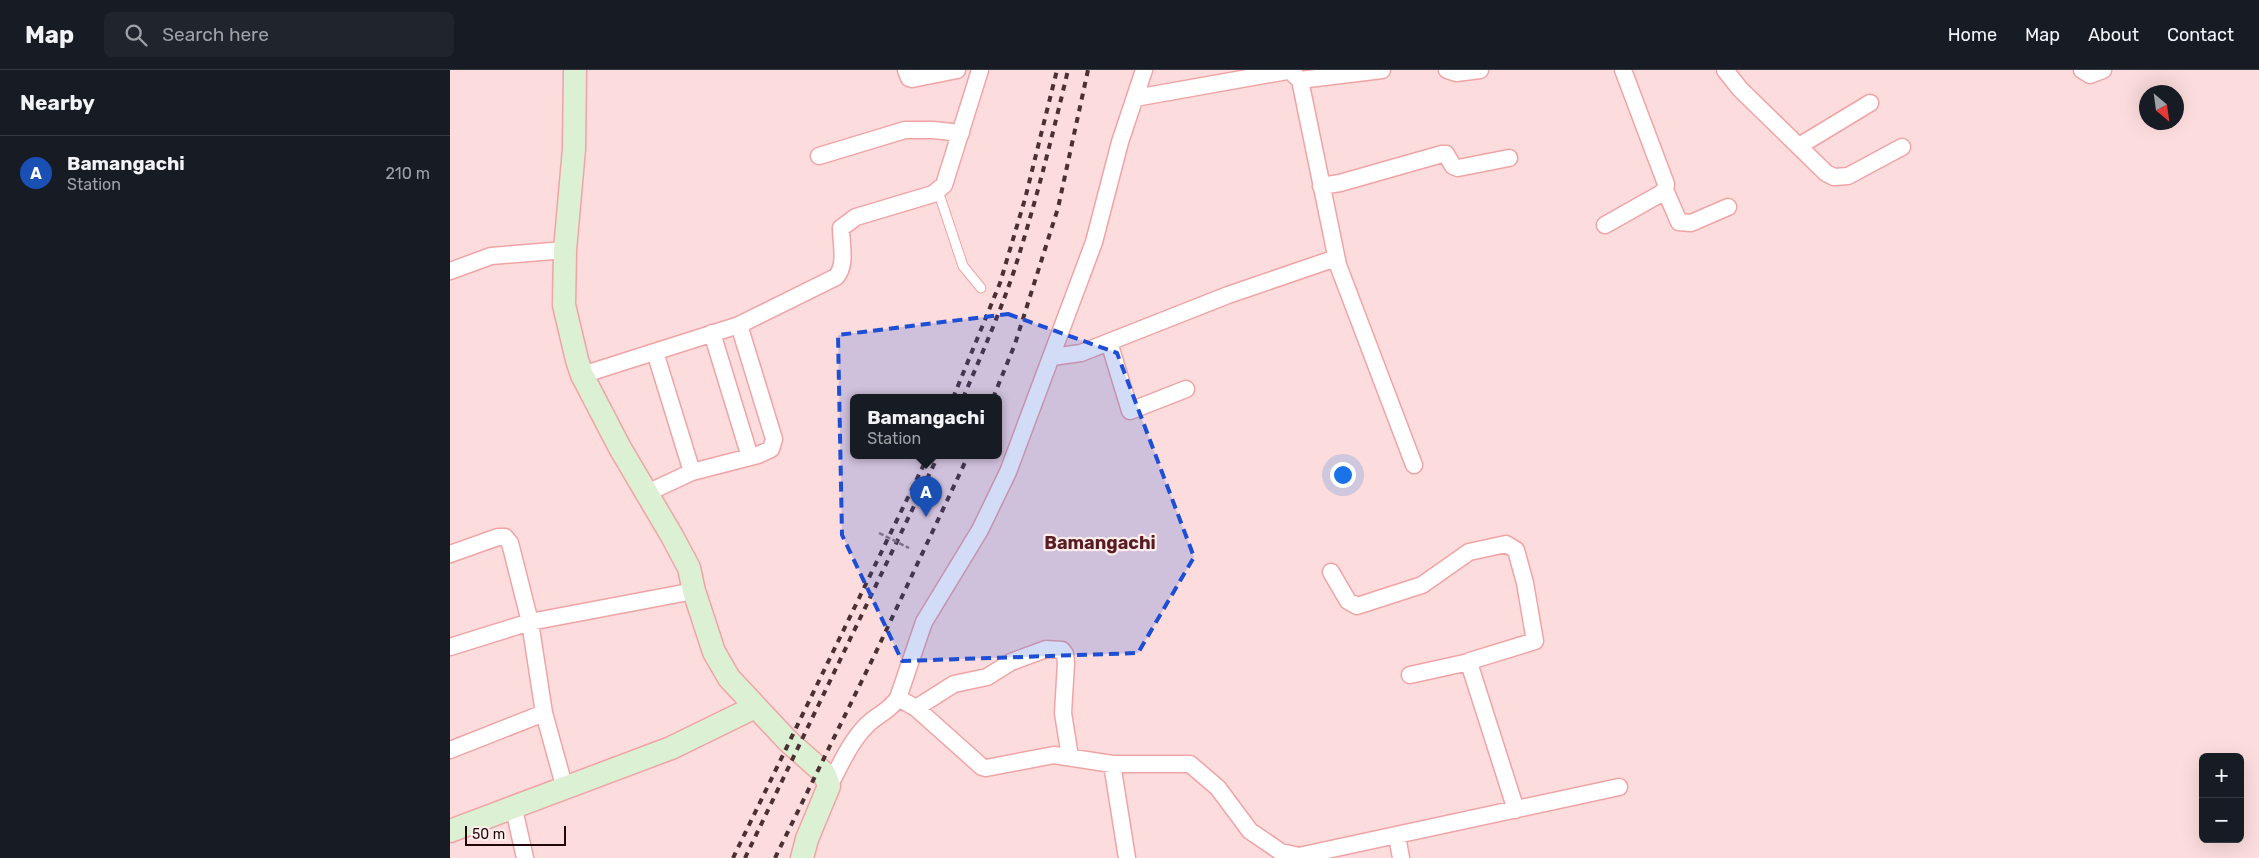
<!DOCTYPE html>
<html lang="en">
<head>
<meta charset="utf-8">
<style>
  body { margin:0; font-family:Rubik,sans-serif; background:#20242c; color:#f1f3f6 }
  .controls { position:absolute; right:15px; bottom:15px; display:grid; overflow:hidden; border-radius:8px; box-shadow:0 5px 20px #0002 }
  .controls button { width:45px; height:45px; display:grid; place-items:center; padding:0; border:0; border-bottom:1px solid #363941; background:#171b24; color:#f1f3f6; font:25px sans-serif }
  .compass { position:absolute; left:1689px; top:15px; width:45px; height:45px; border-radius:50%; background:#171b24; box-shadow:0 5px 20px #0002; rotate:151deg }
  .scale { position:absolute; left:15px; bottom:12px; width:101px; box-sizing:border-box; padding-left:5px; border:2px solid #210709; border-top:0; font-size:14px; line-height:18px; white-space:nowrap; color:#210709; -webkit-text-stroke:4px #feeded; paint-order:stroke }
  .you { position:absolute; left:892px; top:404px; width:18px; height:18px; margin:-12px; border:4px solid #fff; border-radius:50%; background:#1a73e8; box-shadow:0 0 0 8px #1a73e833 }
  .badge { display:grid; place-items:center; width:32px; height:32px; border-radius:50%; background:#30797b; color:#fff; font-size:16px; font-weight:700 }
  .pin { position:absolute; translate:-50% -41px; filter:drop-shadow(0 1px 2px #0008) }
  .pin::after { content:''; position:absolute; top:26px; width:18px; height:15px; background:inherit; clip-path:polygon(0 0,100% 0,50% 100%) }
  .popup { position:absolute; left:400px; top:324px; width:152px; height:65px; box-sizing:border-box; display:grid; place-content:center; border-radius:8px; background:#171b24; filter:drop-shadow(0 1px 4px #0005); font-size:16px; white-space:nowrap; color:#9ea1a6 }
  .popup b { font-size:19px; color:#f1f3f6 }
  .popup::after { content:''; position:absolute; left:50%; top:100%; margin-left:-10px; border:10px solid transparent; border-top-color:#171b24 }
  .list { margin:0; padding:0; list-style:none }
  h2 { display:flex; justify-content:space-between; align-items:center; height:65px; margin:0; padding:0 20px; font-size:21px }
  h2 small { font-size:16px; font-weight:400; color:#9ea1a6 }
  .list li { display:grid; grid-template-columns:32px 1fr auto; gap:15px; align-items:center; box-sizing:border-box; height:75px; padding:0 20px; border-top:1px solid #363941 }
  .list b { display:block; font-size:19px; white-space:nowrap }
  .list p { margin:0; font-size:16px; white-space:nowrap; color:#9ea1a6 }
  .list em { font-size:16px; font-style:normal; color:#9ea1a6 }
  .icon { flex:none; width:28px; height:28px; fill:none; stroke:currentColor; stroke-width:2; stroke-linecap:round; stroke-linejoin:round }
  .map { position:relative; flex:none; width:1809px; height:788px; overflow:hidden }
  header { display:flex; align-items:center; gap:30px; box-sizing:border-box; height:70px; padding:0 25px; background:#171b24; border-bottom:1px solid #363941 }
  header strong { font-size:24px }
  nav { display:flex; gap:28px; margin-inline-start:auto; font-size:18px }
  .search { width:350px; height:45px; background:#20242c; display:flex; align-items:center; gap:12px; box-sizing:border-box; padding:0 18px; border-radius:8px; color:#9ea1a6; font-size:19px }
  main { display:flex }
  aside { flex:1; background:#171b24 }
  .map>svg:first-child { display:block }
  .lines { fill:none; stroke-linecap:round; stroke-linejoin:round }
  .lane-casing { stroke:#f0a4a6; stroke-width:11 }
  .street-casing { stroke:#f0a4a6; stroke-width:19 }
  .secondary-casing { stroke:#f0a4a6; stroke-width:25 }
  .lane { stroke:#fff; stroke-width:9 }
  .street { stroke:#fff; stroke-width:16 }
  .secondary { stroke:#dcf0d4; stroke-width:22 }
  .rail { stroke:#4b3032; stroke-width:4; stroke-dasharray:6 6; stroke-linecap:butt }
  .path-bridge { stroke:#96797a; stroke-width:2.5; stroke-dasharray:5 2.5; stroke-linecap:butt }
  .marked { fill:#1d4ed8; fill-opacity:0.2; stroke:#1d4ed8; stroke-width:4; stroke-dasharray:10 6; stroke-linejoin:round }
  .labels { text-anchor:middle; stroke-width:4.5; stroke-linejoin:round; paint-order:stroke }
  .district-label { font-size:18px; font-weight:bold; fill:#5a1c22; stroke:#feeded }
</style>
</head>
<body>
<header>
<strong>Map</strong>
<div class="search"><svg class="icon" aria-label="search" viewBox="0 0 24 24"><circle cx="10" cy="10" r="6"/><path d="M15 15l6 6"/></svg>Search here</div>
<nav><a>Home</a><a>Map</a><a>About</a><a>Contact</a></nav>
</header>
<main>
<aside>
<h2>Nearby<small></small></h2>
<ul class="list">
<li><span class="badge" style="background:#1a4fb4">A</span><div><b>Bamangachi</b><p>Station</p></div><em>210 m</em></li>
</ul>
</aside>
<div class="map">
<svg width="1809" height="788" viewBox="0 0 1809 788">
  <rect width="100%" height="100%" fill="#fcdcdc"/>
  <g class="lines">
    <defs>
      <path id="lane" d="M 488,121 L 513,196 L 531,218"/>
      <path id="street" d="M 456,0 L 459,8 L 462,9 L 507,0
        M 997,0 L 1006,3 L 1030,0
        M 1275,0 L 1290,19 L 1376,103 L 1384,107 L 1398,106 L 1452,77
        M 1632,0 L 1640,5 L 1653,0
        M 850,10 L 932,0
        M 685,28 L 837,1 L 841,2 L 850,10 L 888,195 L 964,395
        M 1349,76 L 1420,33
        M 369,86 L 455,60 L 483,60 L 511,63
        M 871,116 L 890,113 L 992,84 L 996,84 L 1003,96 L 1008,98 L 1059,88
        M 1215,120 L 1229,152 L 1241,153 L 1278,137
        M 1155,155 L 1210,124 L 1215,120 L 1216,114 L 1173,0
        M 0,201 L 41,186 L 115,180
        M 262,263 L 300,387
        M 659,272 L 680,341 L 736,319
        M 205,282 L 242,402
        M 602,287 L 631,283 L 778,225 L 886,188
        M 132,305 L 289,255 L 386,207 C 397,195 391,173 391,158 L 406,147 L 483,124 L 494,115 L 530,0
        M 197,423 L 242,402 L 308,385 L 321,379 L 324,369 L 289,255
        M 0,484 L 48,467 L 55,467 L 60,473 L 80,552 L 94,643 L 115,719
        M 881,502 L 898,531 L 907,536 L 972,515 L 1019,482 L 1056,474 L 1066,480 L 1075,513 L 1085,571 L 1020,591 L 1019,593 L 1066,740
        M 0,577 L 80,552 L 244,521
        M 960,605 L 1019,592
        M 448,628 L 466,638 L 532,697 L 536,698 L 604,685 L 662,694 L 740,694 L 768,718 L 800,761 L 831,782 L 849,786 L 1169,717
        M 466,638 L 504,614 L 537,607 L 561,592 L 596,579 L 612,580 L 615,584 L 616,593 L 613,643 L 620,687
        M 0,680 L 94,643
        M 662,694 L 677,788
        M 379,716 C 390,696 400,672 416,656 C 426,645 439,642 448,628 L 474,552 L 530,460 L 558,402 L 644,172 L 670,72 L 694,0
        M 64,739 L 75,788
        M 947,766 L 951,788"/>
      <path id="secondary" d="M 125,0 L 124,79 L 115,180 L 114,235 L 127,290 L 132,305 L 170,378 L 222,466 L 239,498 L 244,521 L 264,582 L 279,608 L 338,671 L 374,703 L 379,716 L 357,769 L 352,788
        M 0,761 L 221,678 L 305,637"/>
    </defs>
    <use href="#lane" class="lane-casing"/>
    <use href="#street" class="street-casing"/>
    <use href="#secondary" class="secondary-casing"/>
    <use href="#lane" class="lane"/>
    <use href="#street" class="street"/>
    <use href="#secondary" class="secondary"/>
    <path class="rail" d="M 503,328 L 550,213 L 575,129 L 607,0
      M 513,328 C 531,286 549,245 564,201 C 585,135 602,68 618,0
      M 543,328 L 565,274 L 608,138 L 638,0
      M 283,788 L 478,386
      M 295,788 L 488,386
      M 325,788 L 426,582 L 518,386"/>
    <path class="path-bridge" d="M 429,463 L 459,478"/>
  </g>
  <path class="marked" d="M 558,244 L 667,283 L 744,487 L 688,583 L 452,591 L 392,465 L 388,265 Z"/>
  <g class="labels">
    <g class="district-label">
      <text x="650" y="479">Bamangachi</text>
    </g>
  </g>
</svg>
<div class="controls">
<button>+</button>
<button>−</button>
</div>
<svg class="compass" viewBox="-18 -18 36 36"><path d="M0-13l5 13h-10z" fill="#e53935"/><path d="M0 13l5-13h-10z" fill="#9ea1a6"/></svg>
<div class="scale">50 m</div>
<div class="you"></div>
<div class="pin badge" style="left:476px;top:447px;background:#1a4fb4">A</div>
<div class="popup"><b>Bamangachi</b>Station</div>
</div>
</main>
</body>
</html>
